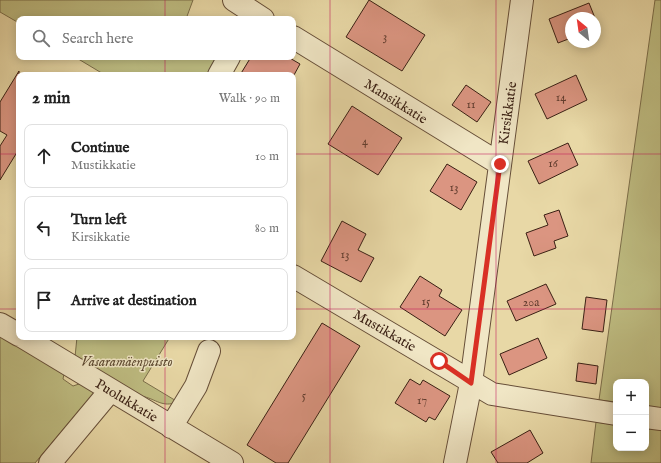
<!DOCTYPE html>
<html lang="en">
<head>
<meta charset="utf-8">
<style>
  body { margin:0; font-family:"IM FELL English",serif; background:#f6f6f6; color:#222 }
  .controls { position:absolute; right:12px; bottom:12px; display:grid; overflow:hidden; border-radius:8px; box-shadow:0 2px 10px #0003 }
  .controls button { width:36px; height:36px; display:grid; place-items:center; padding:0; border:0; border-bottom:1px solid #e0e0e0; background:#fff; color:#222; font:20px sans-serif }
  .compass { position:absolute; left:565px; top:12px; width:36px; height:36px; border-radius:50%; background:#fff; box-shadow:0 2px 10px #0003; rotate:331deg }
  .stop { position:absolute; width:12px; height:12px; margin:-9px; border:3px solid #d93025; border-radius:50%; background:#fff }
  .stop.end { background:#d93025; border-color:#fff; box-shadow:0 1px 4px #0008 }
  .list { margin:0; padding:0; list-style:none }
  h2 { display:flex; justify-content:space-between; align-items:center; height:52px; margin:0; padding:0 16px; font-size:17px }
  h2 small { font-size:13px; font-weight:400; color:#767676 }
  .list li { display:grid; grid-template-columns:26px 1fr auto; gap:12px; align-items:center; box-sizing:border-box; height:64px; margin:0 8px 8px; padding:0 8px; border:1px solid #e0e0e0; border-radius:8px }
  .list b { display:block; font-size:15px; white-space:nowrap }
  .list p { margin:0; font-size:13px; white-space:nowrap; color:#767676 }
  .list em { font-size:13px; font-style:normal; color:#767676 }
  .icon { flex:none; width:22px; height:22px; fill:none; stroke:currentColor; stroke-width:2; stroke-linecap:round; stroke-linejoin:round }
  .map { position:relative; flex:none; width:661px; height:463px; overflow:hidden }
  .search { position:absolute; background:#fff; box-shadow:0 2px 10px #0003; left:16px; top:16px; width:280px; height:44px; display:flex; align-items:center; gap:10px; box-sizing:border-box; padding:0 14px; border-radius:8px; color:#767676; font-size:15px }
  .panel { position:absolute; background:#fff; box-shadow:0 2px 10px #0003; left:16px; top:72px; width:280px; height:268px; border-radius:8px }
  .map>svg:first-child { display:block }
  .green { fill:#bebc81; stroke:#7c6e4a }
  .building { fill:#db9581; stroke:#3a2014 }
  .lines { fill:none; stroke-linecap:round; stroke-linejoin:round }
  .minor-casing { stroke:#664e38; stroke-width:24 }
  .minor { stroke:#f0e6c5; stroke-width:22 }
  .route { stroke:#d93025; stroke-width:5 }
  .grid { fill:none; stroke:#c2185b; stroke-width:1; stroke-opacity:0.55 }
  .labels { text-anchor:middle; stroke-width:3; stroke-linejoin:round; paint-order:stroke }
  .number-label { font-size:12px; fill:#623d2f }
  .street-label { font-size:14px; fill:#3a2014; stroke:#f0e6c5 }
  .park-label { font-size:14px; font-style:italic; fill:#5b472f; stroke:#f0e6c5 }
</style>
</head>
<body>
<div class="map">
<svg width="661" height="463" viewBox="0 0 661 463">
  <rect width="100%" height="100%" fill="#e8d8a6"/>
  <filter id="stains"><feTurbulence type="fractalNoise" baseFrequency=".005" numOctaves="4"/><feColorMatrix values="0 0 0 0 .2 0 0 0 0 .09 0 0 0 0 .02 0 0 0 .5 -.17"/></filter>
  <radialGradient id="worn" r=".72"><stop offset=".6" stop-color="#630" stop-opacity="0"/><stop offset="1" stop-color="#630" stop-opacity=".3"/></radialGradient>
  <path class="green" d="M 0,0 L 193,0 L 186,19 L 19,19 L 19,23 L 0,12 Z
    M 655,0 L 661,0 L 661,410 L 646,408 L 646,382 L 616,382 L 616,402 L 599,400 Z
    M 75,57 L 223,57 L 212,75 L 105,75 Z
    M 0,334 L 64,374 L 63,379 L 73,386 L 82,383 L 94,393 L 35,463 L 0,463 Z
    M 77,337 L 170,337 L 143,381 L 178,402 C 161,408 157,399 141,396 L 75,357 Z
    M 596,422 L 616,425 L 616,448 L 646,448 L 646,424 L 661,426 L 661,463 L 591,463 Z"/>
  <path class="building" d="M 369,0 L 425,35 L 402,71 L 346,37 Z
    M 589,3 L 595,18 L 571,18 L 571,38 L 558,43 L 549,19 Z
    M 251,57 L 288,57 L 300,64 L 294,75 L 240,75 Z
    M 19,71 L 19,149 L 0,180 L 0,146 L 7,135 L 0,131 L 0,102 Z
    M 576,75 L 587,100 L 547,119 L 535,94 Z
    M 466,85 L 491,102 L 477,122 L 452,105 Z
    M 352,106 L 402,138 L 378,175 L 328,144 Z
    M 568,143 L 578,165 L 539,184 L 528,161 Z
    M 447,164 L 477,182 L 461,210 L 430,191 Z
    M 559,210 L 568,236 L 554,241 L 556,248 L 534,256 L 526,233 L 548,225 L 544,215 Z
    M 342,221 L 366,234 L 358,250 L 374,258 L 361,282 L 321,261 Z
    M 420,276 L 442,290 L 439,296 L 462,310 L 445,336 L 400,307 Z
    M 546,284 L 556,304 L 516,321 L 507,301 Z
    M 586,297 L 607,300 L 603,332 L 582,329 Z
    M 322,323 L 360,346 L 288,463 L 276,463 L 247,445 Z
    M 538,338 L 547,358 L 509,375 L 500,354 Z
    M 578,363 L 598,366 L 596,384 L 576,381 Z
    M 410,379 L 420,385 L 423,380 L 450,396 L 435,420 L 429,417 L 426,422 L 395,403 Z
    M 530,430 L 543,453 L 527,463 L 498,463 L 491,452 Z"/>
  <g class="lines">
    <defs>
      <path id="minor" d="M 234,0 L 263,19
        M 293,37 L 500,164
        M 219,75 L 229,57
        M 293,276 L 492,394 L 616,414
        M 0,324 L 19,335
        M 23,337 L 232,463
        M 646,417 L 661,419
        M 171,427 L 196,386 L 209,351
        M 50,463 L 110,391
        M 455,463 L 471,383 L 522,0"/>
    </defs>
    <use href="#minor" class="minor-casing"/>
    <use href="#minor" class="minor"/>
  </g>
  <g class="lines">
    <path class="route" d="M 439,361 L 471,383 L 500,164"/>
  </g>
  <path class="grid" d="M 165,0 L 165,19M 330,0 L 330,463M 496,0 L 496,463M 165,57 L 165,75M 0,154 L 19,154M 293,154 L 661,154M 0,309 L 19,309M 293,309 L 661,309M 165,337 L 165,463"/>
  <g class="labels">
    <g class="number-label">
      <text x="385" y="40">3</text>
      <text x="561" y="101">14</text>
      <text x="471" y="108">11</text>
      <text x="365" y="145">4</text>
      <text x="553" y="167">16</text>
      <text x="454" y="191">13</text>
      <text x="345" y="258">13</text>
      <text x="426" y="305">15</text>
      <text x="531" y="306">20a</text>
      <text x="304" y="399">5</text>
      <text x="422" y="404">17</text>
    </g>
    <g class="street-label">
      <text transform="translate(396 101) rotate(32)" y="5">Mansikkatie</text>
      <text transform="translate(507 113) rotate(-82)" y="5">Kirsikkatie</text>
      <text transform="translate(385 330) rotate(30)" y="5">Mustikkatie</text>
      <text transform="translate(127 400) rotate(31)" y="5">Puolukkatie</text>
    </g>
    <g class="park-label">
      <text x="127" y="366">Vasaramäenpuisto</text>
    </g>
  </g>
  <rect width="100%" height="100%" filter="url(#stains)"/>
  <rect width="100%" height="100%" fill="url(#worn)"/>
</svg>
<div class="controls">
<button>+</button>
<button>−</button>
</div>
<svg class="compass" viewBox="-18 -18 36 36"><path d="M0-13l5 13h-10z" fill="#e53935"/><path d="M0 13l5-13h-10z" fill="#767676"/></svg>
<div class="stop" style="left:439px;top:361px"></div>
<div class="stop end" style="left:500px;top:164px"></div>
<div class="search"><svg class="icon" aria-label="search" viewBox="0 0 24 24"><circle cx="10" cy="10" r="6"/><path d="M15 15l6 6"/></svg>Search here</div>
<section class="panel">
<h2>2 min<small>Walk · 90 m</small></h2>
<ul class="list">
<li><svg class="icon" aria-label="ahead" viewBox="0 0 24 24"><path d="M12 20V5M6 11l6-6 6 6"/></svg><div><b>Continue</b><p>Mustikkatie</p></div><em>10 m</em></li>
<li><svg class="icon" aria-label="left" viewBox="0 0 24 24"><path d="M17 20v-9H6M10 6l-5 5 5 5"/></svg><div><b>Turn left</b><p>Kirsikkatie</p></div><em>80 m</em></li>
<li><svg class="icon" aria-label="arrive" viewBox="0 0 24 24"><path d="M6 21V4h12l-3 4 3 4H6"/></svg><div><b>Arrive at destination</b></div></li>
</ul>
</section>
</div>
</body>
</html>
